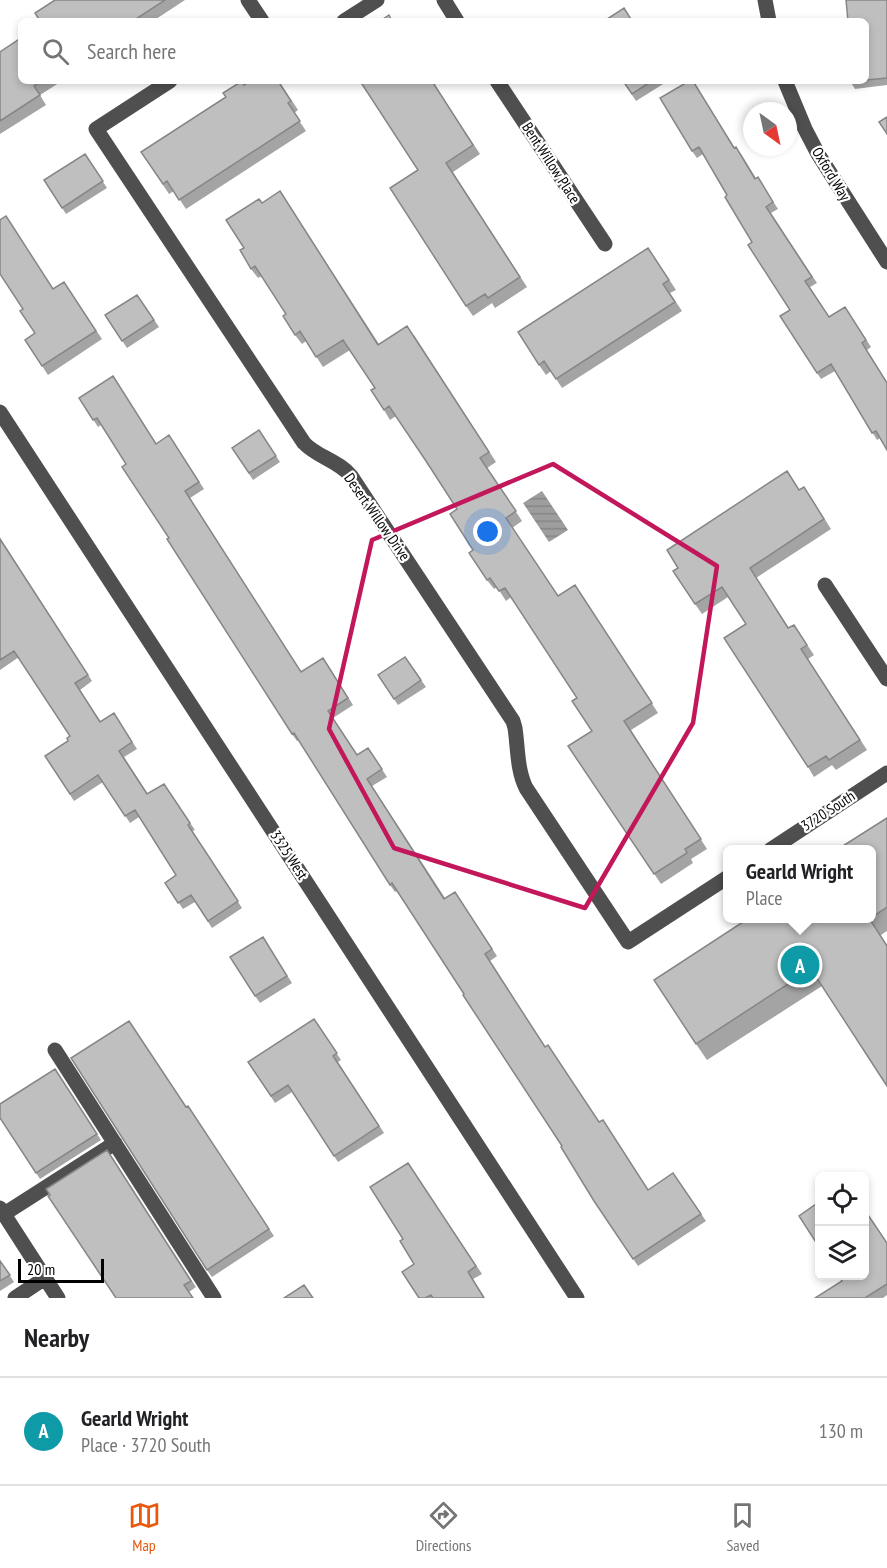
<!DOCTYPE html>
<html lang="en">
<head>
<meta charset="utf-8">
<style>
  body { margin:0; font-family:"PT Sans Narrow",sans-serif; background:#f6f6f6; color:#202124 }
  .controls { position:absolute; right:18px; bottom:18px; display:grid; overflow:hidden; border-radius:9px; box-shadow:0 3px 9px #0003 }
  .controls button { width:54px; height:54px; display:grid; place-items:center; padding:0; border:0; border-bottom:2px solid #e0e0e0; background:#fff; color:#202124; font:30px sans-serif }
  .compass { position:absolute; left:743px; top:102px; width:54px; height:54px; border-radius:50%; background:#fff; box-shadow:0 3px 9px #0003; rotate:147deg }
  .scale { position:absolute; left:18px; bottom:15px; width:86px; box-sizing:border-box; padding-left:6px; border:3px solid #000; border-top:0; font-size:16px; line-height:21px; white-space:nowrap; color:#000; -webkit-text-stroke:4px #fff; paint-order:stroke }
  .you { position:absolute; left:488px; top:532px; width:21px; height:21px; margin:-15px; border:4px solid #fff; border-radius:50%; background:#1a73e8; box-shadow:0 0 0 9px #1a73e833 }
  .badge { display:grid; place-items:center; width:39px; height:39px; border-radius:50%; background:#ea580c; color:#fff; font-size:20px; font-weight:700 }
  .pin { position:absolute; translate:-50% -50%; border:3px solid #fff; box-shadow:0 2px 6px #0006 }
  .popup { position:absolute; left:723px; top:845px; width:153px; height:78px; box-sizing:border-box; display:grid; place-content:center; border-radius:9px; background:#fff; filter:drop-shadow(0 2px 4px #0005); font-size:20px; white-space:nowrap; color:#757577 }
  .popup b { font-size:22px; color:#202124 }
  .popup::after { content:''; position:absolute; left:50%; top:100%; margin-left:-12px; border:12px solid transparent; border-top-color:#fff }
  .list { margin:0; padding:0; list-style:none }
  h2 { display:flex; justify-content:space-between; align-items:center; height:78px; margin:0; padding:0 24px; font-size:26px }
  h2 small { font-size:20px; font-weight:400; color:#757577 }
  .list li { display:grid; grid-template-columns:39px 1fr auto; gap:18px; align-items:center; box-sizing:border-box; height:108px; padding:0 24px; border-top:2px solid #e0e0e0 }
  .list b { display:block; font-size:22px; white-space:nowrap }
  .list p { margin:0; font-size:20px; white-space:nowrap; color:#757577 }
  .list em { font-size:20px; font-style:normal; color:#757577 }
  .icon { flex:none; width:33px; height:33px; fill:none; stroke:currentColor; stroke-width:2; stroke-linecap:round; stroke-linejoin:round }
  .map { position:relative; flex:none; width:887px; height:1298px; overflow:hidden }
  .search { position:absolute; background:#fff; box-shadow:0 3px 9px #0003; left:18px; right:18px; top:18px; height:66px; display:flex; align-items:center; gap:15px; box-sizing:border-box; padding:0 21px; border-radius:9px; color:#757577; font-size:22px }
  .sheet { height:186px; background:#fff }
  nav { display:flex; justify-content:space-around; align-items:center; box-sizing:border-box; height:84px; border-top:2px solid #e0e0e0; background:#fff; font-size:16px; color:#757577 }
  nav a { display:grid; justify-items:center; gap:3px }
  nav .on { color:#ea580c }
  .map>svg:first-child { display:block }
  .water { fill:url(#water-rules) }
  .lines { fill:none; stroke-linecap:round; stroke-linejoin:round }
  .minor { stroke:#4f4f4f; stroke-width:15 }
  .wall { fill:#a4a4a4 }
  .building { fill:#bfbfbf; stroke:#868686; stroke-width:1.5 }
  .marked { fill:none; stroke:#c2185b; stroke-width:4.5; stroke-linejoin:round }
  .labels { text-anchor:middle; stroke-width:4.5; stroke-linejoin:round; paint-order:stroke }
  .street-label { font-size:15px; fill:#000; stroke:#fff }
</style>
</head>
<body>
<div class="map">
<svg width="887" height="1298" viewBox="0 0 887 1298">
  <defs>
    <pattern id="water-rules" width="6" height="5" patternUnits="userSpaceOnUse" patternTransform="scale(1.5)"><rect width="6" height="5" fill="#9d9d9d"/><path d="M0 2.5h6" fill="none" stroke="#858585"/></pattern>
  </defs>
  <rect width="100%" height="100%" fill="#fff"/>
  <path class="water" d="M 542,491 L 568,530 L 549,542 L 523,503 Z"/>
  <g class="lines">
    <path class="minor" d="M 248,0 L 262,21
      M 444,0 L 457,21
      M 765,0 L 769,21
      M 344,21 L 377,0
      M 170,81 L 96,129 L 304,443 C 317,457 339,461 351,476 L 513,721 L 515,728 C 518,748 517,770 526,788 L 628,942 L 728,877
      M 497,81 L 605,244
      M 785,81 L 805,129 L 818,154 L 887,262
      M 0,412 L 577,1298
      M 825,585 L 887,679
      M 770,850 L 887,773
      M 55,1050 L 214,1298
      M 0,1208 L 58,1298
      M 4,1214 L 115,1143
      M 15,1298 L 45,1278"/>
  </g>
  <path class="wall" d="M 55,0 L 185,0 L 153,21 L 40,21 Z
    M 887,0 L 887,85 L 855,89 L 850,81 L 866,81 L 866,21 Z
    M 0,52 L 21,81 L 62,81 L 40,95 L 46,105 L 0,134 Z
    M 279,81 L 298,110 L 294,113 L 306,131 L 186,209 L 174,191 L 169,194 L 141,152 L 244,85 Z
    M 432,81 L 480,154 L 453,172 L 527,287 L 495,308 L 492,303 L 473,316 L 466,306 L 418,170 Z
    M 623,81 L 668,81 L 636,101 Z
    M 693,81 L 735,148 L 741,154 L 756,178 L 762,184 L 778,209 L 771,213 L 817,283 L 810,287 L 829,317 L 845,307 L 871,347 L 867,350 L 880,438 L 877,440 L 835,371 L 821,379 L 780,316 L 790,310 L 752,242 L 727,195 L 703,154 L 697,158 L 692,151 Z
    M 85,154 L 107,188 L 66,214 L 44,180 Z
    M 280,191 L 379,344 L 414,335 L 496,462 L 487,468 L 522,521 L 512,528 L 558,596 L 582,595 L 658,713 L 631,730 L 707,849 L 691,859 L 693,863 L 661,884 L 568,746 L 592,731 L 577,698 L 511,597 L 506,601 L 497,587 L 494,589 L 487,580 L 473,550 L 457,509 L 426,461 L 396,416 L 390,420 L 384,410 L 375,388 L 350,350 L 323,367 L 306,341 L 302,344 L 295,335 L 286,314 L 262,276 L 258,278 L 251,269 L 244,248 L 262,203 Z
    M 655,258 L 676,290 L 670,293 L 682,311 L 562,388 L 551,371 L 546,375 L 539,365 Z
    M 64,282 L 102,339 L 48,375 L 25,340 L 35,333 L 53,289 Z
    M 137,295 L 159,327 L 127,348 L 105,315 Z
    M 79,398 L 156,444 L 169,435 L 204,489 L 190,498 L 301,672 L 328,665 L 353,705 L 333,718 L 357,755 L 368,748 L 387,777 L 372,786 L 445,898 L 455,892 L 497,956 L 490,961 L 545,1047 L 648,1190 L 673,1173 L 706,1221 L 638,1266 L 594,1201 L 562,1146 L 464,994 L 397,891 L 395,892 L 390,885 L 299,740 L 297,741 L 292,734 L 169,538 L 126,464 L 101,425 L 98,427 Z
    M 259,430 L 280,462 L 253,480 L 232,448 Z
    M 799,490 L 810,496 L 831,529 L 756,578 L 789,628 L 794,625 L 814,655 L 808,659 L 867,750 L 836,770 L 832,765 L 814,777 L 808,767 L 746,624 L 728,597 L 702,614 L 695,604 L 678,568 Z
    M 0,538 L 92,681 L 80,690 L 101,722 L 114,713 L 137,749 L 124,757 L 148,794 L 164,784 L 195,830 L 192,831 L 242,908 L 212,928 L 195,902 L 183,909 L 165,883 L 176,875 L 139,817 L 130,823 L 103,782 L 74,801 L 45,756 L 68,741 L 70,736 L 19,657 L 0,670 Z
    M 405,657 L 426,687 L 398,705 L 378,675 Z
    M 887,818 L 887,931 L 881,935 L 822,986 L 707,1060 L 696,1044 L 749,918 L 872,918 L 872,849 Z
    M 263,937 L 292,983 L 260,1003 L 255,996 Z
    M 314,1019 L 341,1060 L 338,1062 L 384,1133 L 338,1162 L 292,1092 L 275,1103 L 248,1062 Z
    M 55,1069 L 101,1140 L 40,1179 L 0,1118 Z
    M 186,1107 L 274,1236 L 212,1277 L 207,1270 Z
    M 112,1157 L 196,1287 L 189,1292 L 48,1196 Z
    M 408,1163 L 482,1274 L 473,1279 L 485,1298 L 419,1298 L 414,1264 L 403,1239 Z
    M 887,1243 L 887,1295 L 883,1298 L 815,1298 L 842,1281 Z
    M 0,1260 L 14,1282 L 0,1291 Z"/>
  <path class="building" d="M 55,0 L 165,0 L 133,21 L 40,21 L 35,13 Z
    M 846,0 L 887,0 L 887,78 L 866,80 L 866,21 L 848,21 Z
    M 624,8 L 632,21 L 604,21 Z
    M 389,15 L 392,21 L 380,21 Z
    M 21,38 L 21,81 L 42,81 L 34,86 L 40,95 L 0,121 L 0,52 Z
    M 242,81 L 244,85 L 251,81 L 278,81 L 291,101 L 288,103 L 300,121 L 179,200 L 167,181 L 163,184 L 141,152 L 226,97 L 223,93 Z
    M 360,81 L 432,81 L 473,145 L 446,163 L 520,277 L 488,298 L 485,294 L 466,306 L 390,188 L 418,170 Z
    M 623,81 L 652,81 L 632,94 Z
    M 689,81 L 693,81 L 734,148 L 736,147 L 755,179 L 758,177 L 773,202 L 766,207 L 812,277 L 805,281 L 829,317 L 845,307 L 866,340 L 862,343 L 887,383 L 887,450 L 876,431 L 872,433 L 831,364 L 817,373 L 780,316 L 790,310 L 748,245 L 752,242 L 725,197 L 727,195 L 699,147 L 692,151 L 660,98 Z
    M 887,117 L 887,134 L 879,122 Z
    M 85,154 L 103,181 L 62,208 L 44,180 Z
    M 280,191 L 378,345 L 407,326 L 489,452 L 480,458 L 516,511 L 506,518 L 558,596 L 575,585 L 652,703 L 624,721 L 701,839 L 685,849 L 687,853 L 654,874 L 568,746 L 592,731 L 572,701 L 577,698 L 505,588 L 499,591 L 490,578 L 487,580 L 469,553 L 473,550 L 450,514 L 457,509 L 426,461 L 389,406 L 384,410 L 371,390 L 375,388 L 343,340 L 316,357 L 300,331 L 295,335 L 283,316 L 286,314 L 255,266 L 251,269 L 240,250 L 244,248 L 226,220 L 259,199 L 262,203 Z
    M 6,216 L 53,289 L 64,282 L 96,331 L 42,366 L 25,340 L 35,333 L 20,311 L 23,309 L 0,274 L 0,220 Z
    M 648,248 L 669,280 L 663,284 L 675,302 L 556,379 L 544,361 L 539,365 L 518,332 Z
    M 137,295 L 154,320 L 122,341 L 105,315 Z
    M 113,376 L 156,444 L 169,435 L 199,482 L 185,491 L 301,672 L 323,658 L 348,698 L 328,711 L 357,755 L 368,748 L 382,769 L 367,779 L 444,899 L 455,892 L 492,949 L 485,954 L 545,1047 L 548,1045 L 599,1122 L 603,1120 L 648,1190 L 673,1173 L 701,1214 L 633,1259 L 594,1201 L 561,1147 L 562,1146 L 463,995 L 464,994 L 392,883 L 390,885 L 294,733 L 292,734 L 167,539 L 169,538 L 122,467 L 126,464 L 97,418 L 93,420 L 79,398 Z
    M 259,430 L 276,456 L 249,473 L 232,448 Z
    M 787,471 L 799,490 L 804,487 L 824,519 L 750,568 L 788,628 L 794,625 L 807,645 L 801,649 L 860,740 L 829,760 L 826,756 L 808,767 L 724,638 L 746,624 L 722,587 L 695,604 L 673,571 L 678,568 L 667,550 Z
    M 0,539 L 88,675 L 75,683 L 100,722 L 114,713 L 132,742 L 119,751 L 147,794 L 164,784 L 190,823 L 188,825 L 238,901 L 208,921 L 191,895 L 178,903 L 165,883 L 176,875 L 135,810 L 125,816 L 98,775 L 70,794 L 45,756 L 68,741 L 67,738 L 70,736 L 14,651 L 0,660 Z
    M 405,657 L 421,680 L 394,699 L 378,675 Z
    M 887,818 L 887,907 L 872,917 L 872,849 L 838,849 Z
    M 749,918 L 869,918 L 887,946 L 887,1086 L 811,969 L 696,1044 L 654,980 Z
    M 263,937 L 287,976 L 255,996 L 230,957 Z
    M 314,1019 L 337,1053 L 333,1056 L 379,1126 L 334,1156 L 288,1085 L 271,1096 L 248,1062 Z
    M 129,1021 L 186,1107 L 188,1106 L 269,1229 L 207,1270 L 71,1058 Z
    M 55,1069 L 97,1134 L 36,1173 L 0,1118 L 0,1104 Z
    M 107,1150 L 191,1281 L 184,1285 L 193,1298 L 116,1298 L 48,1196 L 50,1195 L 46,1189 Z
    M 408,1163 L 476,1266 L 468,1272 L 484,1298 L 433,1298 L 431,1295 L 425,1298 L 419,1298 L 402,1272 L 414,1264 L 400,1241 L 403,1239 L 370,1187 Z
    M 819,1202 L 819,1247 L 799,1216 Z
    M 864,1209 L 887,1243 L 887,1284 L 865,1298 L 815,1298 L 842,1281 L 838,1275 L 864,1275 Z
    M 0,1261 L 10,1275 L 0,1281 Z
    M 304,1285 L 313,1298 L 284,1298 Z"/>
  <path class="marked" d="M 553,464 L 717,566 L 693,723 L 585,908 L 394,848 L 329,729 L 372,540 Z"/>
  <g class="labels">
    <g class="street-label">
      <text transform="translate(551 163) rotate(57)" y="5">Bent Willow Place</text>
      <text transform="translate(831 174) rotate(59)" y="5">Oxford Way</text>
      <text transform="translate(377 517) rotate(55)" y="5">Desert Willow Drive</text>
      <text transform="translate(828 811) rotate(-33)" y="5">3720 South</text>
      <text transform="translate(289 855) rotate(57)" y="5">3325 West</text>
    </g>
  </g>
</svg>
<div class="controls">
<button><svg class="icon" aria-label="locate" viewBox="0 0 24 24"><circle cx="12" cy="12" r="6"/><path d="M12 2v4M12 18v4M2 12h4M18 12h4"/></svg></button>
<button><svg class="icon" aria-label="layers" viewBox="0 0 24 24"><path d="M12 4l9 5-9 5-9-5zM3 14l9 5 9-5"/></svg></button>
</div>
<svg class="compass" viewBox="-18 -18 36 36"><path d="M0-13l5 13h-10z" fill="#e53935"/><path d="M0 13l5-13h-10z" fill="#757577"/></svg>
<div class="scale">20 m</div>
<div class="you"></div>
<div class="pin badge" style="left:800px;top:965px;background:#0f9aa8">A</div>
<div class="popup"><b>Gearld Wright</b>Place</div>
<div class="search"><svg class="icon" aria-label="search" viewBox="0 0 24 24"><circle cx="10" cy="10" r="6"/><path d="M15 15l6 6"/></svg>Search here</div>
</div>
<section class="sheet">
<h2>Nearby<small></small></h2>
<ul class="list">
<li><span class="badge" style="background:#0f9aa8">A</span><div><b>Gearld Wright</b><p>Place · 3720 South</p></div><em>130 m</em></li>
</ul>
</section>
<nav>
<a class="on"><svg class="icon" aria-label="map" viewBox="0 0 24 24"><path d="M3 6l6-2 6 2 6-2v14l-6 2-6-2-6 2zM9 4v14M15 6v14"/></svg>Map</a>
<a><svg class="icon" aria-label="directions" viewBox="0 0 24 24"><path d="M12 3l9 9-9 9-9-9zM9 14v-3h6M13 9l2 2-2 2"/></svg>Directions</a>
<a><svg class="icon" aria-label="saved" viewBox="0 0 24 24"><path d="M7 4h10v16l-5-4-5 4z"/></svg>Saved</a>
</nav>
</body>
</html>
